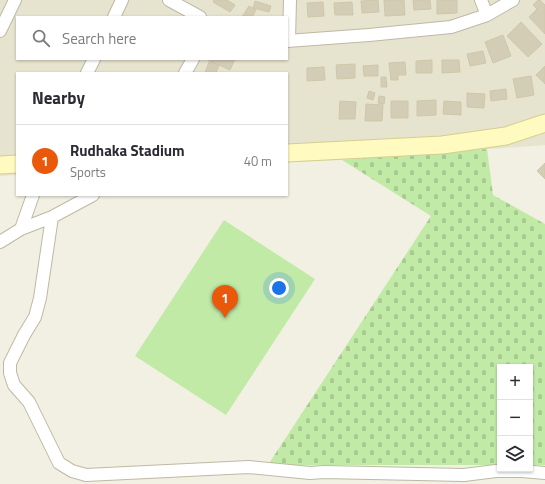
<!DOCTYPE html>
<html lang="en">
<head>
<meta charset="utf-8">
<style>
  body { margin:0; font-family:"Titillium Web",sans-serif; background:#f2f2f3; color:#2b2b33 }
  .controls { position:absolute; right:12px; bottom:12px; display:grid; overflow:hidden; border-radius:0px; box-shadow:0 1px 3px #0004 }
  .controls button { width:36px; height:36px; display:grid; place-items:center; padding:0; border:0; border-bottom:1px solid #e1e1e2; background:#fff; color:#2b2b33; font:20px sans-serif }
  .you { position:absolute; left:279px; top:288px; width:14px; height:14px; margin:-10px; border:3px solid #fff; border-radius:50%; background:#1a73e8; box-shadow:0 0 0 6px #1a73e833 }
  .badge { display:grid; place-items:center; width:26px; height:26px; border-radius:50%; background:#ea580c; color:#fff; font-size:13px; font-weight:700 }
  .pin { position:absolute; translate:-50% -33px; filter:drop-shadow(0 1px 2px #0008) }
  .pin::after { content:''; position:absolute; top:21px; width:14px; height:12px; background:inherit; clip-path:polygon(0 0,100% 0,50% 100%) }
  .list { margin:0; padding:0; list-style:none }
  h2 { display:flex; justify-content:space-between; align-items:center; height:52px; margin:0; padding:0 16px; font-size:17px }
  h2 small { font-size:13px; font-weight:400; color:#7c7c81 }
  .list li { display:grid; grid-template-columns:26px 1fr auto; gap:12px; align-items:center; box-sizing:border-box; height:72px; padding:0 16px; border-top:1px solid #e1e1e2 }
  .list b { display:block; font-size:15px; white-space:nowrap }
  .list p { margin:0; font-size:13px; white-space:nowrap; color:#7c7c81 }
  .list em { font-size:13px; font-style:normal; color:#7c7c81 }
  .icon { flex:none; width:22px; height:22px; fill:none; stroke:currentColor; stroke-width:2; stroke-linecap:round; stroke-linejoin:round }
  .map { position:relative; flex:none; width:545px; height:484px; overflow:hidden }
  .search { position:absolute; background:#fff; box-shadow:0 1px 3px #0004; left:16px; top:16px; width:272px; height:44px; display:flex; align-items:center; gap:10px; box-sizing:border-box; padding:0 14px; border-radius:0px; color:#7c7c81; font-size:15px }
  .panel { position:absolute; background:#fff; box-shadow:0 1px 3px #0004; left:16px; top:72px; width:272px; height:124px; border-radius:0px }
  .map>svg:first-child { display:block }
  .residential { fill:#e6e3cf; fill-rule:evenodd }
  .cemetery { fill:url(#cemetery-stones) }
  .pitch { fill:#c1eaa7 }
  .building { fill:#d4cdb6; stroke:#cfc7a9 }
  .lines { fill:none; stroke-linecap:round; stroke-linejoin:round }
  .street-casing { stroke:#beb9a4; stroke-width:14 }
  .secondary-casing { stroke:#d5cf8e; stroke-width:19 }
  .street { stroke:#fff; stroke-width:12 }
  .secondary { stroke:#fffabf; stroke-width:17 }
</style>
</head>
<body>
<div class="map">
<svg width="545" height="484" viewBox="0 0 545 484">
  <defs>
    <pattern id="cemetery-stones" width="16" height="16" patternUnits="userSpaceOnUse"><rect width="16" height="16" fill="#c1eaa7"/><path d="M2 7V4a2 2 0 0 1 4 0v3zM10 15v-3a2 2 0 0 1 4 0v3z" fill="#a7ca90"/></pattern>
  </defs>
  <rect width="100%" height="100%" fill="#f2f0e2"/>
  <path class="residential" d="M 0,0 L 545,0 L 545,145 L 342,160 L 287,162 L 287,73 L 17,73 L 17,175 L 0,176 ZM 17,17 L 287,17 L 287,59 L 17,59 Z"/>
  <path class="cemetery" d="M 487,149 L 493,195 L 545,224 L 545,465 L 530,465 L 530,367 L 500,367 L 500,465 L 268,465 L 431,216 L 342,160 Z"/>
  <path class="pitch" d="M 224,220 L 315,279 L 226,415 L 135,356 Z"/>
  <path class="building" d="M 214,0 L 227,0 L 235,5 L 230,12 L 213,2 Z
    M 378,0 L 379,12 L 362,13 L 361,1 Z
    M 384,0 L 404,0 L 405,15 L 385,16 Z
    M 413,0 L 430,0 L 431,9 L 414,10 Z
    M 437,0 L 457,0 L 457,13 L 437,14 Z
    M 538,0 L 540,0 L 545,5 L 545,34 L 529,17 L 537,9 L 533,5 Z
    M 255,1 L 271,6 L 269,12 L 253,8 Z
    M 323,2 L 324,16 L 308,17 L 307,3 Z
    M 352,2 L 353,15 L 335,15 L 334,3 Z
    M 249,6 L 256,10 L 252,17 L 242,17 Z
    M 521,22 L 542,44 L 528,57 L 507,36 Z
    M 503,35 L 511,56 L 493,63 L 485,42 Z
    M 483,51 L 486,63 L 470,66 L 467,54 Z
    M 208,59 L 235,59 L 230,70 L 208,60 Z
    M 432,60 L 432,73 L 416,73 L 416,61 Z
    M 442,60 L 459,60 L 460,72 L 442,73 Z
    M 209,62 L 219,65 L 216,73 L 205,73 Z
    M 405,62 L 406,75 L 398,75 L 398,80 L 391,80 L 389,63 Z
    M 355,64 L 355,78 L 337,79 L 336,65 Z
    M 378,65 L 378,76 L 364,76 L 363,66 Z
    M 545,66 L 545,84 L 536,75 Z
    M 324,67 L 325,80 L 307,81 L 307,68 Z
    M 531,76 L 534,95 L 517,98 L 513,79 Z
    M 381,77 L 386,77 L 387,87 L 381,87 Z
    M 506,89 L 507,99 L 491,101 L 490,91 Z
    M 369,91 L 375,93 L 373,100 L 367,98 Z
    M 467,93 L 485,94 L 484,108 L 467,107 Z
    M 379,96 L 385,97 L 384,104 L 378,103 Z
    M 436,100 L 436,115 L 417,116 L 417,101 Z
    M 340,101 L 356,102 L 355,119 L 339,119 Z
    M 391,101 L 408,101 L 408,118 L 391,118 Z
    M 444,101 L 461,102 L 461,115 L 443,114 Z
    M 366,104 L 383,105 L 382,121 L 365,121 Z
    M 545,163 L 545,179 L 537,171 Z"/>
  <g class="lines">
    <defs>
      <path id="street" d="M 169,0 L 200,17
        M 481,0 L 487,15
        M 114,17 L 122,0
        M 0,31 L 15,0
        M 289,40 L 290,0
        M 287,41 L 369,35 L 451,27 L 487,15 L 513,0
        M 87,73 L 94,59
        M 185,73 L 193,59
        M 52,217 L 40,298 L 35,317 L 24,335 L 10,363 L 10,373 L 14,385 L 29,402 L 59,463 L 72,471 L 86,475 L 249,467 L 310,473 L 324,472 L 464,475 L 496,471 L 522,471 L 545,473
        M 21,229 L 52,217 L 93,195
        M 0,242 L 21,229 L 33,195"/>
      <path id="secondary" d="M 287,153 L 442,145 L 506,136 L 545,123
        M 0,165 L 17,164"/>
    </defs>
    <use href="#street" class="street-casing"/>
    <use href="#secondary" class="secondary-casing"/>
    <use href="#street" class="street"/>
    <use href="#secondary" class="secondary"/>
  </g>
</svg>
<div class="controls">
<button>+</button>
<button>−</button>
<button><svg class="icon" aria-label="layers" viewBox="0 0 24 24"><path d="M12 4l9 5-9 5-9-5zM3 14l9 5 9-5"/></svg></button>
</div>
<div class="you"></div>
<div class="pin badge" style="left:225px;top:318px">1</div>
<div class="search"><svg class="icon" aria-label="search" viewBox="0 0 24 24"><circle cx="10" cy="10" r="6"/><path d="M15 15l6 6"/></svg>Search here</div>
<section class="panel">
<h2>Nearby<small></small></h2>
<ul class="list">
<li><span class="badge">1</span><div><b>Rudhaka Stadium</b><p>Sports</p></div><em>40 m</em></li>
</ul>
</section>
</div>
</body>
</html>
